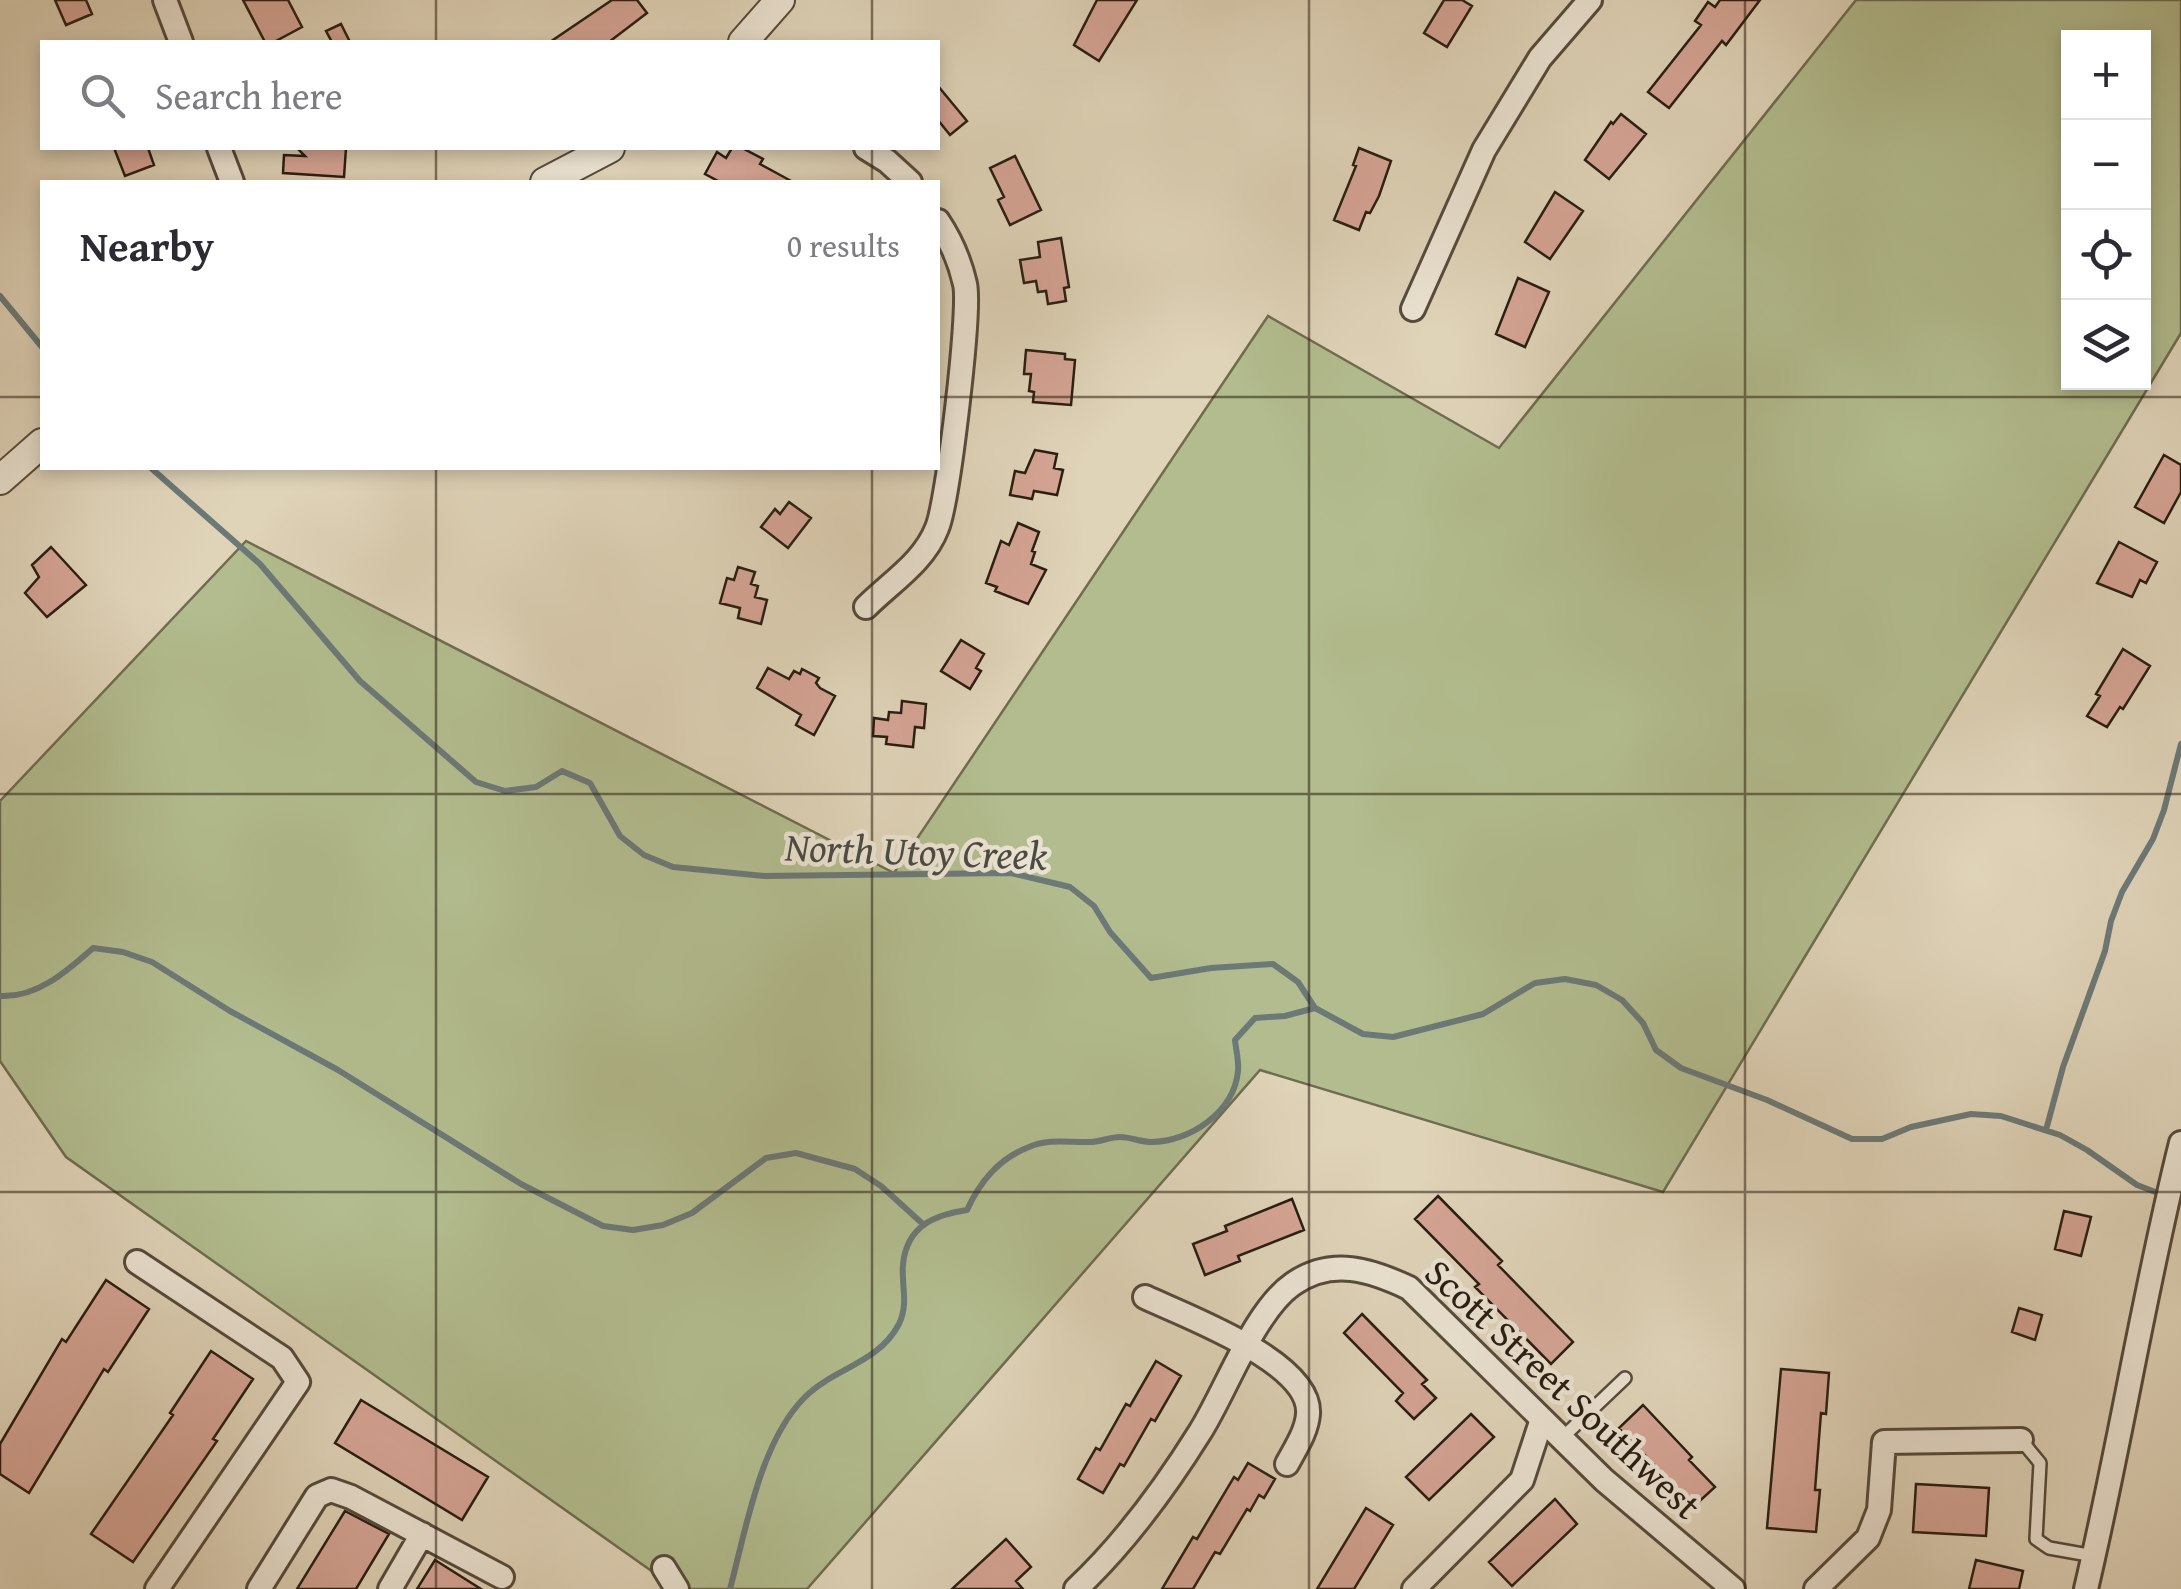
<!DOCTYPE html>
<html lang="en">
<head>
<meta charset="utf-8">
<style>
  body { margin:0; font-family:"Gentium Book Plus",serif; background:#f2f2f3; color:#2b2b33 }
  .controls { position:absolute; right:30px; top:30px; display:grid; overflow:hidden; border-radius:0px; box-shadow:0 5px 15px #0003 }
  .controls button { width:90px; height:90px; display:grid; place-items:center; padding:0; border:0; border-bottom:2px solid #e1e1e2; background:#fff; color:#2b2b33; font:50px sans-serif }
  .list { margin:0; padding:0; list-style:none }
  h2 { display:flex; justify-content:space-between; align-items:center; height:130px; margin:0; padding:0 40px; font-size:42px }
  h2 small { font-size:32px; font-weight:400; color:#7c7c81 }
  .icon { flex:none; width:55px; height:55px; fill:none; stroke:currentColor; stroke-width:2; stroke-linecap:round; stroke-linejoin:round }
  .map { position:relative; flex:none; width:2181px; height:1589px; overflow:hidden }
  .search { position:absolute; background:#fff; box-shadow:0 5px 15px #0003; left:40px; top:40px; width:900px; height:110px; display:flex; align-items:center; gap:25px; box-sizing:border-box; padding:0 35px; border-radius:0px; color:#7c7c81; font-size:38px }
  .panel { position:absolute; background:#fff; box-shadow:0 5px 15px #0003; left:40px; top:180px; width:900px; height:290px; border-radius:0px }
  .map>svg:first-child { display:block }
  .green { fill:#b2bc8e; stroke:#6e6d50; stroke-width:2.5; fill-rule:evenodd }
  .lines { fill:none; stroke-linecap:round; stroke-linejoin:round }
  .stream { stroke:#6c7977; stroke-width:6 }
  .building { fill:#d5a495; stroke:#291e12; stroke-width:2.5 }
  .service-casing { stroke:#564b3c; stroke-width:16 }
  .minor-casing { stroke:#564b3c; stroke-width:28 }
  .tertiary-casing { stroke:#564b3c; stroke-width:32 }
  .service { stroke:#eae2d1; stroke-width:11 }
  .minor { stroke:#eae2d1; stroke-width:22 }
  .tertiary { stroke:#eae2d1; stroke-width:28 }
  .grid { fill:none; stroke:#291e12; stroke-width:2.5; stroke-opacity:0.55 }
  .labels { text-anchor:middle; stroke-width:9; stroke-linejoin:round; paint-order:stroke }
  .street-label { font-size:38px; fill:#291e12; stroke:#eae2d1 }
  .water-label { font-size:40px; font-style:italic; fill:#4a4b44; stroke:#eae2d1 }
</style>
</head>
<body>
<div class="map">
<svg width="2181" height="1589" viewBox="0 0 2181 1589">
  <rect width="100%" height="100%" fill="#dfd3b8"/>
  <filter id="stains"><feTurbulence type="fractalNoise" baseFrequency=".002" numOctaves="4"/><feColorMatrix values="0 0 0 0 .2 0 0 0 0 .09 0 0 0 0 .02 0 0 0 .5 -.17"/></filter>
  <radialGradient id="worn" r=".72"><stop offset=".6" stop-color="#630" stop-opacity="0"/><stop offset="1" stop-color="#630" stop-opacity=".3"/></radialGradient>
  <path class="green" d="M 1856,0 L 2181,0 L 2181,333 L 1663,1192 L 1260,1070 L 807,1589 L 677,1589 L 66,1157 L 0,1061 L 0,801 L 246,541 L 894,873 L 1268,316 L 1499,448 ZM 2068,38 L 2144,38 L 2144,382 L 2068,382 Z"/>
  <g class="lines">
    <path class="stream" d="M 0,296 L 42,347
      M 151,468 L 260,564 L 360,681 L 476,782 L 505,791 L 536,787 L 562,771 L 590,783 L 620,836 L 644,855 L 673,867 L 764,876 L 1011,873 L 1070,887 L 1094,906 L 1110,932 L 1151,978 L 1211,968 L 1273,964 L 1298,982 L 1315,1008 L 1363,1034 L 1393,1037 L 1483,1014 L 1535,983 L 1565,979 L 1596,985 L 1622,1000 L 1643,1023 L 1656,1050 L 1681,1068 L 1767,1100 L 1852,1139 L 1882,1139 L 1911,1127 L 1971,1114 L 2001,1116 L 2060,1135 L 2087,1150 L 2137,1185 L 2166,1196 L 2181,1198
      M 0,996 C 37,998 67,971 93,948 L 123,952 L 152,962 L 230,1011 L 338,1070 L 521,1184 L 603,1226 L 633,1230 L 663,1225 L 692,1213 L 766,1158 L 796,1153 L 855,1169 L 881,1186 L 924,1225
      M 2046,1130 L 2063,1067 L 2105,951 L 2111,921 L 2122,892 L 2153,839 L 2164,810 L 2181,744
      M 730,1589 C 746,1529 760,1443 804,1398 C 833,1368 878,1364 899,1324 C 909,1303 901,1285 903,1264 C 907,1226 934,1215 967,1210 C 980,1182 998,1159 1029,1147 C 1050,1138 1069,1143 1090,1142 C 1100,1142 1110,1137 1120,1137 C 1130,1137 1141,1142 1151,1142 C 1190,1142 1234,1112 1238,1071 C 1239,1061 1236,1050 1235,1040 L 1255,1018 L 1285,1016 L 1315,1008"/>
  </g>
  <path class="building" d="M 55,0 L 86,0 L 92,14 L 66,25 Z
    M 243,0 L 288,0 L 302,27 L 274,42 L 265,42 Z
    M 612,0 L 637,0 L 647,13 L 609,42 L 550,42 Z
    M 1097,0 L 1137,0 L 1099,61 L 1074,45 Z
    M 1444,0 L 1462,0 L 1472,6 L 1447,47 L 1424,33 Z
    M 1720,0 L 1760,0 L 1726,45 L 1722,41 L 1669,108 L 1648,92 L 1701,25 L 1695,21 L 1708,2 L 1715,7 Z
    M 341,24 L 350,42 L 332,42 L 326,31 Z
    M 938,86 L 967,121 L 950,135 L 938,120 Z
    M 1621,114 L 1646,134 L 1609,179 L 1585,160 L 1611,122 L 1613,124 Z
    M 114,148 L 148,148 L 154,165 L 125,176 Z
    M 297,148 L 346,148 L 344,177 L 283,173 L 284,155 L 305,156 Z
    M 732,148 L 742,148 L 763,159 L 760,164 L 793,182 L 720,182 L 705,174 L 717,152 L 726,158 Z
    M 1359,148 L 1391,161 L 1379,196 L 1370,213 L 1366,212 L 1359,230 L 1334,220 L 1356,166 L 1353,165 Z
    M 1015,156 L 1041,210 L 1010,225 L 998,200 L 1004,197 L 990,168 Z
    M 1555,192 L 1583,211 L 1550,259 L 1525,242 Z
    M 1061,238 L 1069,287 L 1064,288 L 1066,301 L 1048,304 L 1046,291 L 1038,292 L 1036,281 L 1024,283 L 1020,260 L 1040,257 L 1038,242 Z
    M 1518,278 L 1549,292 L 1525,347 L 1496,334 Z
    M 1026,350 L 1065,354 L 1065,359 L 1075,360 L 1071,405 L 1033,402 L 1034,392 L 1029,391 L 1031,374 L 1024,374 Z
    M 1035,450 L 1057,454 L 1054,468 L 1063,470 L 1057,495 L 1034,491 L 1032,499 L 1010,495 L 1015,471 L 1025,473 Z
    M 2164,455 L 2181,465 L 2181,492 L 2164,523 L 2135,507 Z
    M 789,502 L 811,518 L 788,548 L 761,527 L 775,509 L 780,514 Z
    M 1018,523 L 1039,532 L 1032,551 L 1035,552 L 1031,564 L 1046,570 L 1028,604 L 995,591 L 997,587 L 986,583 L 1001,541 L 1009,545 Z
    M 2119,542 L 2157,562 L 2146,583 L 2140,580 L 2132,597 L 2097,583 Z
    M 51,547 L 86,585 L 47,617 L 25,593 L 39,577 L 32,565 Z
    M 738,567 L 755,572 L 751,584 L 758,586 L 755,597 L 767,600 L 761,624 L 738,618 L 740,608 L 720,603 L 727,578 L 734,580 Z
    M 961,640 L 984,654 L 976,668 L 981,671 L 970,689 L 941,671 Z
    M 2123,649 L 2150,666 L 2123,709 L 2120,707 L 2107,727 L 2087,716 L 2100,696 L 2096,694 Z
    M 768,668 L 789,679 L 794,671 L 800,674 L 802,669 L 819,678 L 816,683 L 820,688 L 835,696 L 814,735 L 796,725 L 801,715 L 757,688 Z
    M 902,701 L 926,704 L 924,728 L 915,727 L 913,747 L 886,744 L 887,737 L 873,736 L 874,718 L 888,720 L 889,712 L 901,713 Z
    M 1438,1196 L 1502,1261 L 1498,1265 L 1573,1342 L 1551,1364 L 1475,1287 L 1479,1284 L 1415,1219 Z
    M 1292,1199 L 1304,1230 L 1238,1256 L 1240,1261 L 1205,1275 L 1193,1244 L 1227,1231 L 1225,1226 Z
    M 2064,1211 L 2091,1217 L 2081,1256 L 2055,1249 Z
    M 106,1280 L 149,1309 L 108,1372 L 104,1369 L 29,1493 L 0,1474 L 0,1444 L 62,1339 L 66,1342 Z
    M 2019,1308 L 2042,1315 L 2035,1340 L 2012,1332 Z
    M 1362,1314 L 1427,1380 L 1422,1384 L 1436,1398 L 1414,1419 L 1396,1401 L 1403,1393 L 1344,1333 Z
    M 211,1351 L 253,1379 L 213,1439 L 217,1441 L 133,1562 L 91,1534 L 173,1415 L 170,1413 Z
    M 1156,1361 L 1181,1376 L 1155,1421 L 1151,1419 L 1124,1466 L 1120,1464 L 1103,1493 L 1078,1479 L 1096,1448 L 1100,1450 L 1126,1404 L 1130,1406 Z
    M 1781,1369 L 1829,1373 L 1826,1414 L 1821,1413 L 1815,1490 L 1820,1490 L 1816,1532 L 1767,1528 Z
    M 361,1400 L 488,1477 L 462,1520 L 335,1443 Z
    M 1643,1405 L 1692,1457 L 1689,1460 L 1715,1487 L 1691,1509 L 1666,1483 L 1669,1480 L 1619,1428 Z
    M 1471,1414 L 1494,1437 L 1429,1500 L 1406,1477 Z
    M 1248,1463 L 1275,1479 L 1264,1498 L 1259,1495 L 1250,1511 L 1247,1509 L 1220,1554 L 1215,1552 L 1193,1589 L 1162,1589 L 1193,1537 L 1197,1539 L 1234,1477 L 1238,1480 Z
    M 1916,1484 L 1989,1488 L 1986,1536 L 1913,1532 Z
    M 1555,1499 L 1577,1524 L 1512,1586 L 1489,1562 Z
    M 1366,1508 L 1393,1525 L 1354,1589 L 1317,1589 Z
    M 345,1511 L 389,1534 L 356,1589 L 297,1589 Z
    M 1006,1539 L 1031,1567 L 1016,1581 L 1023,1589 L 952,1589 Z
    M 435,1560 L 481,1589 L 417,1589 Z
    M 1976,1560 L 2023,1571 L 2019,1589 L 1969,1589 Z"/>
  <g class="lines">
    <defs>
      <path id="service" d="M 1562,1438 L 1625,1378
        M 2021,1440 L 2040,1463 L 2036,1539 L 2049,1548 L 2094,1556"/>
      <path id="minor" d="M 165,0 L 181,42
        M 219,148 L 232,182
        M 866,148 L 887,161 L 910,182
        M 1413,309 L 1484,150 L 1540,58 L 1590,0
        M 866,607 C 891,582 924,562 937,528 C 948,502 971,310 965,284 C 960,262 950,239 938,221
        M 137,1262 L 282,1358 L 298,1382 L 157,1589
        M 1145,1297 C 1185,1316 1312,1362 1308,1414 C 1307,1431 1295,1449 1287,1464
        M 664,1568 L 677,1589
        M 259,1589 L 317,1496 L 331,1490 L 351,1497 L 502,1577
        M 390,1589 L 422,1534
        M 1076,1589 C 1124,1544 1165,1488 1200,1432 C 1226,1391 1254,1311 1293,1284 C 1332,1257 1371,1270 1409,1288 L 1604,1480 L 1733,1589
        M 1414,1589 L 1522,1480 L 1542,1419
        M 1816,1589 L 1868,1538 L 1879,1510 L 1884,1442 L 2021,1440
        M 2086,1589 C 2121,1441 2144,1291 2181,1143"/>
      <path id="tertiary" d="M 743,42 L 780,0
        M 545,182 L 610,148
        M 0,480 L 42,443"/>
    </defs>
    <use href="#service" class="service-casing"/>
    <use href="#minor" class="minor-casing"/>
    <use href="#tertiary" class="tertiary-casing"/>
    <use href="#service" class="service"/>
    <use href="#minor" class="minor"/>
    <use href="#tertiary" class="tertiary"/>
  </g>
  <path class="grid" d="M 436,0 L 436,42M 872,0 L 872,42M 1309,0 L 1309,1589M 1745,0 L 1745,1589M 436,148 L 436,182M 872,148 L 872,182M 0,397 L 42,397M 938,397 L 2181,397M 436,468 L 436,1589M 872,468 L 872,1589M 0,794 L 2181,794M 0,1192 L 2181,1192"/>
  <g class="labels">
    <g class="street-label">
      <text transform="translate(1563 1389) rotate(43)" y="13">Scott Street Southwest</text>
    </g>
    <g class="water-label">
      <text transform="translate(916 851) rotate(2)" y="14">North Utoy Creek</text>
    </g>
  </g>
  <rect width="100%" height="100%" filter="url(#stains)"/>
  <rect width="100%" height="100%" fill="url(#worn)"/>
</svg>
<div class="controls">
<button>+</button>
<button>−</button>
<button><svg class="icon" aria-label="locate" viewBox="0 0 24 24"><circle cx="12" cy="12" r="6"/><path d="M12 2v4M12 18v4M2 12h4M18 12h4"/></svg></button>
<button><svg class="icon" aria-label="layers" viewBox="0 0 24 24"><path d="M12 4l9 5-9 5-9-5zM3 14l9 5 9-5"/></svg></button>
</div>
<div class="search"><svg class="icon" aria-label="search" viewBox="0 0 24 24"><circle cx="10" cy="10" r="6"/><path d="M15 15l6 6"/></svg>Search here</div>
<section class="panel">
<h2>Nearby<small>0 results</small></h2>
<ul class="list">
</ul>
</section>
</div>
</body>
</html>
